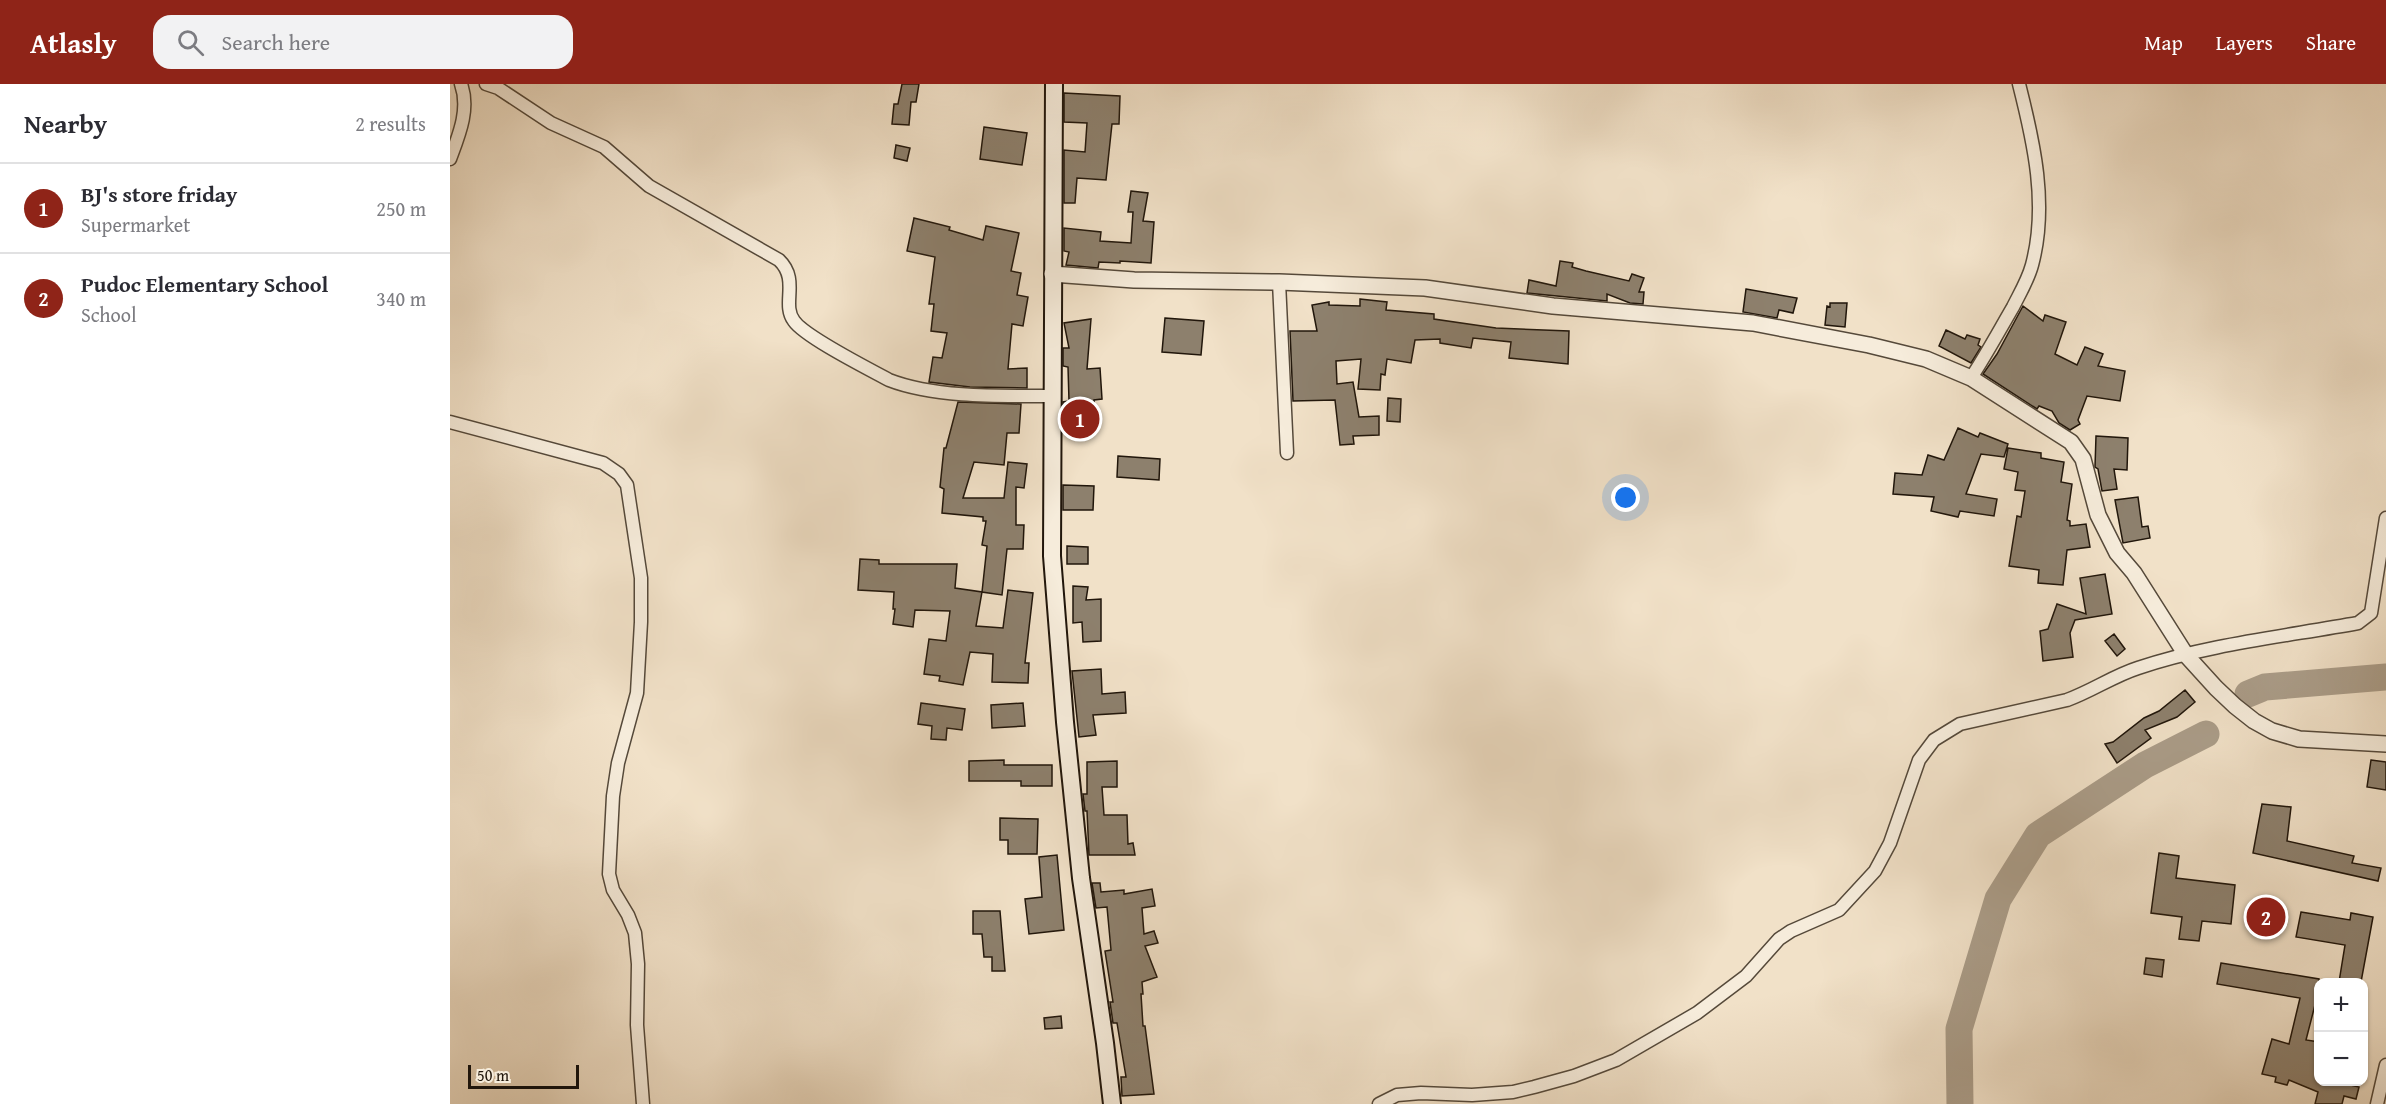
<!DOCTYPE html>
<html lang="en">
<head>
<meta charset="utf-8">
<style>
  body { margin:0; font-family:"Gentium Book Plus",serif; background:#f2f2f3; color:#2b2b33 }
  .controls { position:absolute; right:18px; bottom:18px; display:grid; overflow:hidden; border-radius:12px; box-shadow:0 2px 4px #0004 }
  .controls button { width:54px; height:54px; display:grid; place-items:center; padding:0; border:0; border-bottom:2px solid #e1e1e2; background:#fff; color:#2b2b33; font:30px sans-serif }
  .scale { position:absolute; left:18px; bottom:15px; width:111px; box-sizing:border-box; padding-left:6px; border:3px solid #21160b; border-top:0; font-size:16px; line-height:21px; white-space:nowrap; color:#21160b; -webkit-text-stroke:4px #f6ecdb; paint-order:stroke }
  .you { position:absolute; left:1176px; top:414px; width:21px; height:21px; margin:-15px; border:4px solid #fff; border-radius:50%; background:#1a73e8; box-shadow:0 0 0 9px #1a73e833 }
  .badge { display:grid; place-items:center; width:39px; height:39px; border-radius:50%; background:#8f2418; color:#fff; font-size:20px; font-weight:700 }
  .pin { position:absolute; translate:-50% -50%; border:3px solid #fff; box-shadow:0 2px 6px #0006 }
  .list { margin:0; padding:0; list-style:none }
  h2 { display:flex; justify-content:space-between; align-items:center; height:78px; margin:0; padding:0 24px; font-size:26px }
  h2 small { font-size:20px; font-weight:400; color:#7c7c81 }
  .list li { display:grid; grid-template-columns:39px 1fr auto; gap:18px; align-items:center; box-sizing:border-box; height:90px; padding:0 24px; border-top:2px solid #e1e1e2 }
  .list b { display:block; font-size:22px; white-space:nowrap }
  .list p { margin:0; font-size:20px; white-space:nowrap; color:#7c7c81 }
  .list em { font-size:20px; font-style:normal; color:#7c7c81 }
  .icon { flex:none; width:33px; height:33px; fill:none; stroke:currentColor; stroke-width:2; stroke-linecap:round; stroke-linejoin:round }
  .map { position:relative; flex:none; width:1936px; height:1020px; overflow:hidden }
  header { display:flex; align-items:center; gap:36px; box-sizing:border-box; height:84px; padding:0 30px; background:#8f2418; color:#fff }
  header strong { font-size:28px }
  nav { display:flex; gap:33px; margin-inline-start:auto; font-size:21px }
  .search { width:420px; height:54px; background:#f2f2f3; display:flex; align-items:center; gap:15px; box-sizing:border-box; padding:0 21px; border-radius:18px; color:#7c7c81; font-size:22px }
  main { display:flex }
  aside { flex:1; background:#fff }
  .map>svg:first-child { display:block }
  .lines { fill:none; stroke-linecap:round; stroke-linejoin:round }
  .river { stroke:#aa9c88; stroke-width:27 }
  .building { fill:#8d806d; stroke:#21160b; stroke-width:1.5 }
  .minor-casing { stroke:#55493a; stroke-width:15 }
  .tertiary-casing { stroke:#55493a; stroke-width:18 }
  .secondary-casing { stroke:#21160b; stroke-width:20 }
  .minor { stroke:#f6ecdb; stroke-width:12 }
  .tertiary { stroke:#f6ecdb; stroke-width:15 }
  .secondary { stroke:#f6ecdb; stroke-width:16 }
</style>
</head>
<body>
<header>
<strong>Atlasly</strong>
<div class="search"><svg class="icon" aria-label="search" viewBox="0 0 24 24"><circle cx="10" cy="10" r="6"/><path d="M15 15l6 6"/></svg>Search here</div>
<nav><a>Map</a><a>Layers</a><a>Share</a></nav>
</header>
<main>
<aside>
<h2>Nearby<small>2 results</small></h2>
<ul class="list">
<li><span class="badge">1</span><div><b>BJ's store friday</b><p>Supermarket</p></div><em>250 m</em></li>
<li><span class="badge">2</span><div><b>Pudoc Elementary School</b><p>School</p></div><em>340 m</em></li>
</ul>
</aside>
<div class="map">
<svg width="1936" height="1020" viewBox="0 0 1936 1020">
  <rect width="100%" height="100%" fill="#f1e1c8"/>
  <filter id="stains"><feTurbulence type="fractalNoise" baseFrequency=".00333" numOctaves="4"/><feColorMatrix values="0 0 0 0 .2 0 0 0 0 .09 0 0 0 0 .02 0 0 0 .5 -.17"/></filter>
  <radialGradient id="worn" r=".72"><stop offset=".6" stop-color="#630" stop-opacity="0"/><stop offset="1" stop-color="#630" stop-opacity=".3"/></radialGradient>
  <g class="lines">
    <path class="river" d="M 1798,610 L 1815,603 L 1936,593
      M 1510,1020 L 1509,945 L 1548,815 L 1588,751 L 1695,681 L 1756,650"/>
  </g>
  <path class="building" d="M 452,0 L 469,0 L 466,18 L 461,18 L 459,41 L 442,40 L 444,20 L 448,20 Z
    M 614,9 L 670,12 L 669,40 L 662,40 L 656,96 L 627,94 L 625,119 L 614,119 L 614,66 L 635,68 L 637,39 L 614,38 Z
    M 534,43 L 577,49 L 572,81 L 530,75 Z
    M 446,61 L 460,64 L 457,77 L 444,74 Z
    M 681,107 L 698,109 L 693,137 L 704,138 L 701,179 L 670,177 L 670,179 L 649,178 L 648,184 L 616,181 L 619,168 L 614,167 L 614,144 L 651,148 L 650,157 L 681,159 L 683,128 L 678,128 Z
    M 464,134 L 500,143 L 499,146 L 533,156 L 536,142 L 569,149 L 561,187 L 571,189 L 567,211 L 578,213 L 573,242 L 562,240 L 558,285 L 577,284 L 577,304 L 520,303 L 479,298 L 483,273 L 492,274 L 497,249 L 481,247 L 484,220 L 479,220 L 485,173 L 457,167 Z
    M 1110,177 L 1123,179 L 1122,183 L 1136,187 L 1179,197 L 1182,190 L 1194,194 L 1189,208 L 1194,208 L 1193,220 L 1180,219 L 1157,210 L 1157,217 L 1077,209 L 1079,196 L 1106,202 Z
    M 1296,205 L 1347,214 L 1343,229 L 1329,226 L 1327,234 L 1293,228 Z
    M 910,215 L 937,218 L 936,226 L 984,230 L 984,235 L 1046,244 L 1119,247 L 1118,280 L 1059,274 L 1061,258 L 1023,254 L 1021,264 L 990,259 L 990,255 L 965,256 L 961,279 L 937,275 L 935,291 L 931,290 L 930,306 L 908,305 L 911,275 L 886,277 L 887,300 L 903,298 L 909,333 L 929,332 L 929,351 L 903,352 L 904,360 L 890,361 L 885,316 L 843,317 L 840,247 L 867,247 L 862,221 L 879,218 L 879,221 L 910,222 Z
    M 1380,219 L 1397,219 L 1395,243 L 1375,241 L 1377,222 L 1380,223 Z
    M 1573,222 L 1593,237 L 1595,231 L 1616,238 L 1605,270 L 1627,281 L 1635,263 L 1653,270 L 1648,282 L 1675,287 L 1670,317 L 1637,312 L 1628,336 L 1630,340 L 1620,346 L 1609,339 L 1602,327 L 1589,322 L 1587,325 L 1533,290 L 1547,270 Z
    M 715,234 L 754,237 L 751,271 L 712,268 Z
    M 641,235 L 637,285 L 650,284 L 652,315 L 644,316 L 645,333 L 613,334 L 613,318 L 619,317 L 618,283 L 613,282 L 613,264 L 619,264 L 614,239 Z
    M 1496,246 L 1515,255 L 1517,251 L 1530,255 L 1528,261 L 1531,263 L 1521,279 L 1489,262 Z
    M 938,314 L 951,315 L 950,338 L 937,337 Z
    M 508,318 L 571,320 L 569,349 L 557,349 L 554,381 L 524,378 L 513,414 L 554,414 L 558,378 L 577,380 L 574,404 L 566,403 L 566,441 L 574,441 L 573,465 L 557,465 L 552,511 L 532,508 L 537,462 L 532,461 L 536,437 L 533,437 L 533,433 L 492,429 L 494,405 L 490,403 L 494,364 L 496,364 Z
    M 1508,344 L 1528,353 L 1530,349 L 1558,360 L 1554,373 L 1531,370 L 1516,410 L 1547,415 L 1544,432 L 1510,427 L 1508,433 L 1481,427 L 1484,413 L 1443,410 L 1445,389 L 1472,391 L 1478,371 L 1494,376 Z
    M 1646,352 L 1678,354 L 1677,386 L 1664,385 L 1667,405 L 1652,407 L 1648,385 L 1645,383 Z
    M 1558,364 L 1591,369 L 1591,374 L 1614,378 L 1611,398 L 1622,400 L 1617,436 L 1620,437 L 1620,442 L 1636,440 L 1640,463 L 1617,466 L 1613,501 L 1588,499 L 1589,486 L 1559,482 L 1567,432 L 1571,433 L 1575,407 L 1565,406 L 1568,388 L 1554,385 Z
    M 668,372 L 710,375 L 709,396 L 667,393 Z
    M 613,401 L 644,402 L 643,426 L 613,426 Z
    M 1688,413 L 1692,443 L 1698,442 L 1700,454 L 1673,459 L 1665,416 Z
    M 617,462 L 638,463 L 638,480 L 617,480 Z
    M 410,475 L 429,476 L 429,480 L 507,480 L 505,504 L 532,508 L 526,542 L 553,544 L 558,506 L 583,509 L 575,579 L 579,579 L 578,599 L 542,598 L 543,570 L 520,568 L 513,601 L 489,597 L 490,592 L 474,590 L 479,555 L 496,557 L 500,527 L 465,526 L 463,543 L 443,540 L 445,525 L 443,525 L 444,508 L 408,506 Z
    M 1655,490 L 1662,530 L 1625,536 L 1620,549 L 1623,573 L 1593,577 L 1590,547 L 1598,545 L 1607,520 L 1636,530 L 1630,494 Z
    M 623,502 L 638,503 L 636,516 L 651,515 L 651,557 L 633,558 L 632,538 L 623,539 Z
    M 1664,550 L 1675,565 L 1667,572 L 1655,557 Z
    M 651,585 L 652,610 L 675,608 L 676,629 L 643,631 L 646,651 L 629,653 L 622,587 Z
    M 1735,606 L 1745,618 L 1727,633 L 1695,646 L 1701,654 L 1667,679 L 1655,660 L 1663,658 L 1694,634 L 1709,627 Z
    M 471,619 L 515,625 L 512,646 L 497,644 L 496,656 L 481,655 L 482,642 L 468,640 Z
    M 573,619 L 575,642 L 542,644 L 541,621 Z
    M 554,676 L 554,681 L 602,681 L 602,702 L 571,702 L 571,697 L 519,697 L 519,677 Z
    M 1921,676 L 1936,678 L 1936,706 L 1917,703 Z
    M 667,677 L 667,703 L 652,703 L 654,731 L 677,731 L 678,760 L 683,759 L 685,771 L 639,771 L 637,727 L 635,727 L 633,710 L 637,710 L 637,678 Z
    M 1812,720 L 1841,723 L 1837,757 L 1904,772 L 1902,779 L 1931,784 L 1928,797 L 1803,769 Z
    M 550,734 L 588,735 L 587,770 L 558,770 L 558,756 L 550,756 Z
    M 1709,769 L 1729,772 L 1726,794 L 1785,801 L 1781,840 L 1752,837 L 1749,857 L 1729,855 L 1732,833 L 1701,829 Z
    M 607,771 L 614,846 L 579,850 L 575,815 L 592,813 L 589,773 Z
    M 642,799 L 650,799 L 651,808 L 674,806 L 674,810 L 702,805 L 705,822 L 692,824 L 694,850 L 704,847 L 708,859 L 695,862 L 707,893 L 692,898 L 693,910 L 691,910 L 693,942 L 695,942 L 704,1010 L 672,1012 L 671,993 L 676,993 L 667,939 L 663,939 L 660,918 L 663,918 L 655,867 L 661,866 L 657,823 L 646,824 Z
    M 523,827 L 550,827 L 555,887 L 542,887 L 542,873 L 534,873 L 532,850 L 523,850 Z
    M 1851,828 L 1900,836 L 1901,829 L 1923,833 L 1911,898 L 1889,898 L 1895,861 L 1846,853 Z
    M 1696,874 L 1714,876 L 1712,893 L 1694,890 Z
    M 1771,879 L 1869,895 L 1869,917 L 1866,917 L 1856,956 L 1869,958 L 1869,998 L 1888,998 L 1909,1003 L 1906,1015 L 1894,1012 L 1892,1020 L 1865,1020 L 1868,1008 L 1839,996 L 1837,1001 L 1825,998 L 1826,993 L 1812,990 L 1822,955 L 1839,960 L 1850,914 L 1767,900 Z
    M 611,932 L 612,944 L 595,945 L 594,934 Z"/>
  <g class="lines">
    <defs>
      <path id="minor" d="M 36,0 L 48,4 L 101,39 L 154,63 L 199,102 L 329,176 C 350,196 331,220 344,237 C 355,253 419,285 439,296 C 485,314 553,312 602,312
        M 0,75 C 9,51 20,25 11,0
        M 829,198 L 837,369
        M 1521,294 C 1536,271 1549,247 1563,223 C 1570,209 1578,196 1582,181 C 1598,121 1584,59 1569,0
        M 0,338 L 153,379 L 169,390 L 177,401 L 191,494 L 191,538 L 187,609 L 168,679 L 163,712 L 159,790 L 163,806 L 178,831 L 185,849 L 188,880 L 187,941 L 193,1020
        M 929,1020 L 947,1011 L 971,1009 L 1022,1011 L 1063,1008 L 1084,1003 L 1124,992 L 1166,976 L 1247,929 L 1296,892 L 1329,855 L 1341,847 L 1389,826 L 1425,787 L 1440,759 L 1469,676 L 1484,656 L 1510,640 L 1617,616 C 1642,607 1663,592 1688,584 C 1755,561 1837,552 1908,539 L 1921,529 L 1936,434
        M 1927,1020 L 1936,981"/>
      <path id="tertiary" d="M 602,190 L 684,196 L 829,198 L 975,204 L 1103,222 L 1303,239 L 1419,261 L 1476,275 L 1521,294 L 1621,358 L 1633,375 L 1648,431 L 1667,469 L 1684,489 L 1736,571 L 1766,604 L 1785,622 L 1804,637 L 1822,647 L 1849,655 L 1936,660"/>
      <path id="secondary" d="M 604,0 L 602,472 L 615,638 L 631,794 L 655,959 L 662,1020"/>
    </defs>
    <use href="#minor" class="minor-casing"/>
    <use href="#tertiary" class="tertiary-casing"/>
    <use href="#secondary" class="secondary-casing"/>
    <use href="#minor" class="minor"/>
    <use href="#tertiary" class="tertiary"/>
    <use href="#secondary" class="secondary"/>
  </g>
  <rect width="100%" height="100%" filter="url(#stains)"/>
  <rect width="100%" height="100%" fill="url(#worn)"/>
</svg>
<div class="controls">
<button>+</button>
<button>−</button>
</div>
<div class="scale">50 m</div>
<div class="you"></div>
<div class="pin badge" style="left:630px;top:335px">1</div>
<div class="pin badge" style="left:1816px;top:833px">2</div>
</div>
</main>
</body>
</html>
